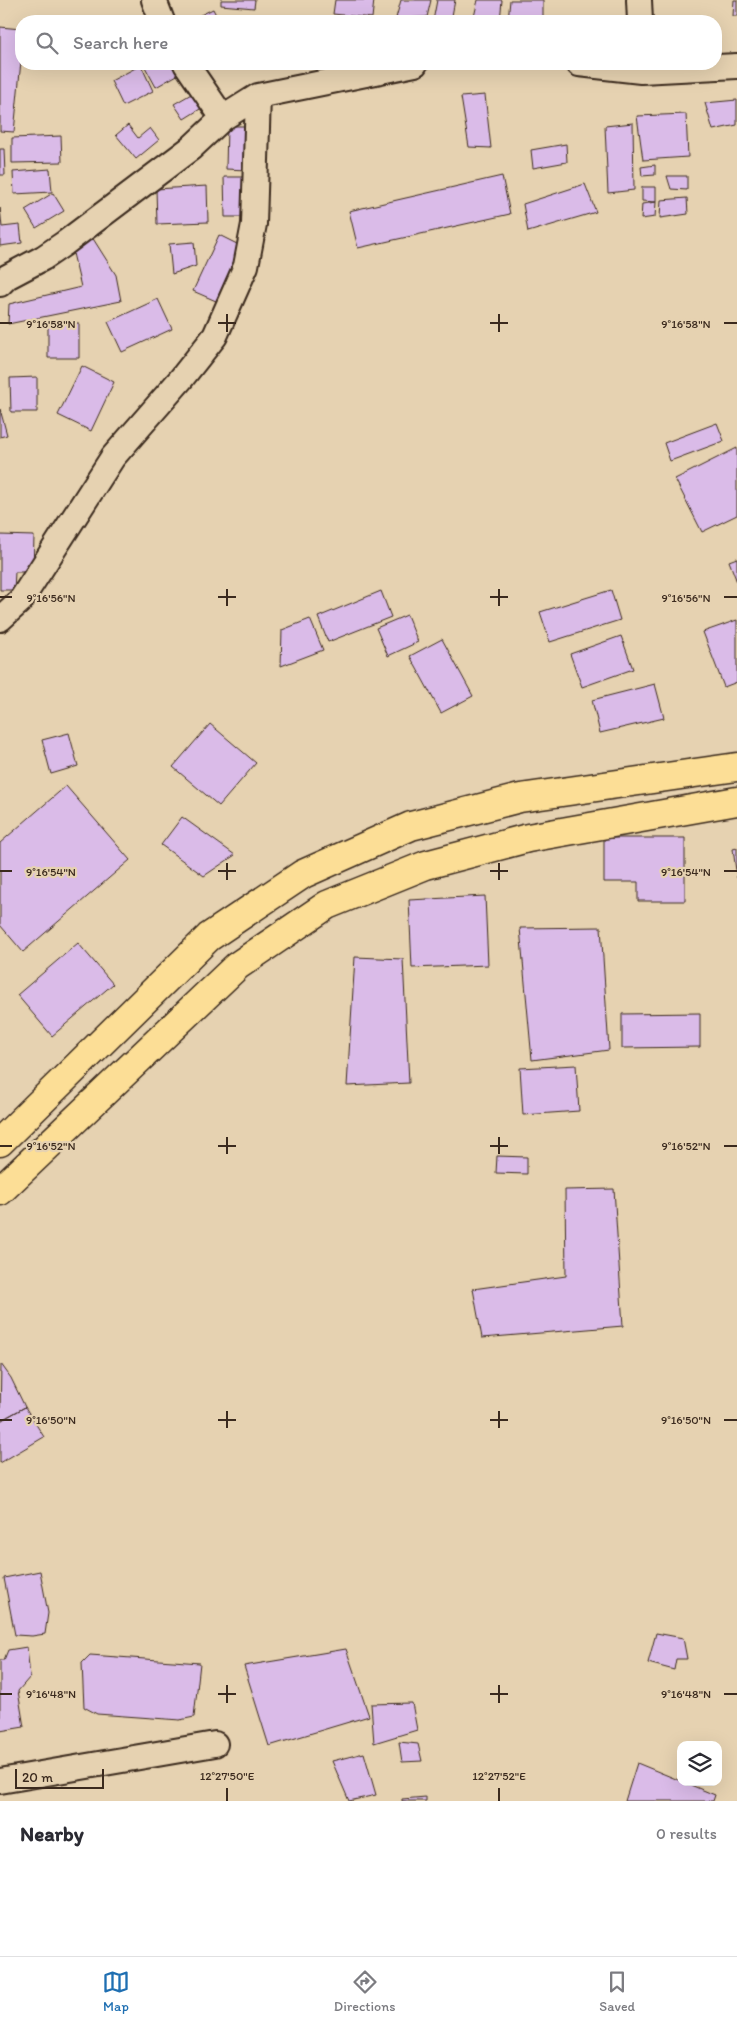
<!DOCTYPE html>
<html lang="en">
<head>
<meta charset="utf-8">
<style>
  body { margin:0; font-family:Itim,sans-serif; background:#f2f2f3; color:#2b2b33 }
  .controls { position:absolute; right:15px; bottom:15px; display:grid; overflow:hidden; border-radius:10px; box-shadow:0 5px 20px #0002 }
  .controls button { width:45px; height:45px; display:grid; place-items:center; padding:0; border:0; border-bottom:1px solid #e1e1e2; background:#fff; color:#2b2b33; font:25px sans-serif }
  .scale { position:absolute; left:15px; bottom:12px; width:89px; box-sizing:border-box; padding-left:5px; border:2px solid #3b2a1e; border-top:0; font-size:14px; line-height:18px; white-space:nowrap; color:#3b2a1e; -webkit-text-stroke:4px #e6d2b1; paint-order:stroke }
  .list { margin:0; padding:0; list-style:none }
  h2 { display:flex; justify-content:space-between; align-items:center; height:65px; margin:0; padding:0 20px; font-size:21px }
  h2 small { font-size:16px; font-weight:400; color:#7c7c81 }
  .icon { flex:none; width:28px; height:28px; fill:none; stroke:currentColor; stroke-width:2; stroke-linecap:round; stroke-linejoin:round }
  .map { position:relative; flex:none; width:737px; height:1801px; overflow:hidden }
  .search { position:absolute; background:#fff; box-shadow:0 5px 20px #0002; left:15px; right:15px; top:15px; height:55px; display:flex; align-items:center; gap:12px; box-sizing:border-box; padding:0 18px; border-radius:20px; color:#7c7c81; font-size:19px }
  .sheet { height:155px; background:#fff }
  nav { display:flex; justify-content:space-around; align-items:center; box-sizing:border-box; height:70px; border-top:1px solid #e1e1e2; background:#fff; font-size:14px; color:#7c7c81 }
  nav a { display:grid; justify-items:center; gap:2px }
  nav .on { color:#1f6fb2 }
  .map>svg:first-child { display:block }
  .building { fill:#dabbe8; stroke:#3b2a1e }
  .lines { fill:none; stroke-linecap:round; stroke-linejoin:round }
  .street-casing { stroke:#3b2a1e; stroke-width:28 }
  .primary-casing { stroke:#3b2a1e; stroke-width:31 }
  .street { stroke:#e6d2b1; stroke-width:24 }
  .primary { stroke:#fcde96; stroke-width:28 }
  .ticks { fill:none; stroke:#3b2a1e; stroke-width:2 }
  .ticks-label { font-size:12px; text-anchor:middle; fill:#3b2a1e; stroke:#e6d2b1; stroke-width:4.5; stroke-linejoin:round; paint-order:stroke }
</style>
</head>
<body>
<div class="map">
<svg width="737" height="1801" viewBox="0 0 737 1801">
  <rect width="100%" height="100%" fill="#e6d2b1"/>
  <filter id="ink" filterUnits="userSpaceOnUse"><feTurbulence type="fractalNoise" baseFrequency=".02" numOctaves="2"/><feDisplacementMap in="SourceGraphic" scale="10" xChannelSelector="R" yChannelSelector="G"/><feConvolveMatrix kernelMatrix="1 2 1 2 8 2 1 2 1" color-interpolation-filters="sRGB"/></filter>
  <g filter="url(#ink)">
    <path class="building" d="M 221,0 L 255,0 L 254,8 L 221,5 Z
      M 335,0 L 374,0 L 372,18 L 333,14 Z
      M 401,0 L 431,0 L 427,17 L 396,18 Z
      M 437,0 L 455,0 L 451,21 L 433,21 Z
      M 478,0 L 502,0 L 500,21 L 473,21 Z
      M 510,0 L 543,0 L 543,21 L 508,21 Z
      M 734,0 L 737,0 L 737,16 L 733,16 Z
      M 213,9 L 219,21 L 188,21 Z
      M 0,27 L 21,29 L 21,61 L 14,132 L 0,131 Z
      M 148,64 L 199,64 L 202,70 L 183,81 L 179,74 L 156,87 L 144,65 Z
      M 141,65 L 153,91 L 123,106 L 111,81 Z
      M 207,72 L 221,96 L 184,119 L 174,104 L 193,93 L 187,84 Z
      M 485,95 L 491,148 L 469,147 L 461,97 Z
      M 737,100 L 737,125 L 713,130 L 705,103 Z
      M 686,114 L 688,157 L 643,160 L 637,116 Z
      M 633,123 L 634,190 L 608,193 L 605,126 Z
      M 128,125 L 138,138 L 150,128 L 159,140 L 136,159 L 116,135 Z
      M 227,126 L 248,126 L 247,170 L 226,169 Z
      M 61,136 L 62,162 L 12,163 L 12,138 Z
      M 566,144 L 567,162 L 533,168 L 531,150 Z
      M 0,149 L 4,149 L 5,175 L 0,175 Z
      M 655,165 L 655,175 L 642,176 L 641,167 Z
      M 50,169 L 52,192 L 14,194 L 13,172 Z
      M 502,176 L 510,214 L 358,248 L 349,211 Z
      M 667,176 L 687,176 L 687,190 L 671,189 Z
      M 224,177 L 248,177 L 249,217 L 225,217 Z
      M 585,184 L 596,212 L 528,232 L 523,204 Z
      M 207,186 L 208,222 L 157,224 L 156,189 Z
      M 642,187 L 656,187 L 656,202 L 642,201 Z
      M 53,193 L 64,211 L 36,228 L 25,210 Z
      M 687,198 L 688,214 L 660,218 L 661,200 Z
      M 656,202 L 655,217 L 641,219 L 642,204 Z
      M 0,208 L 2,227 L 20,225 L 22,243 L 0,246 Z
      M 219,235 L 241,246 L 216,301 L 193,291 Z
      M 92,237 L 116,275 L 121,301 L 8,324 L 9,304 L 81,287 L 72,249 Z
      M 194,242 L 196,266 L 172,274 L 169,244 Z
      M 158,299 L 172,329 L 122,352 L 108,322 Z
      M 79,323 L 79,358 L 48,358 L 48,324 Z
      M 82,366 L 114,382 L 91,431 L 58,415 Z
      M 37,377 L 37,412 L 11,412 L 10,378 Z
      M 0,409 L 7,435 L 0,437 Z
      M 717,423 L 724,441 L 670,461 L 664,443 Z
      M 737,448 L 737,515 L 702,532 L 675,479 Z
      M 0,535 L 34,536 L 33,572 L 15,572 L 14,590 L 0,590 Z
      M 737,558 L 737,582 L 729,561 Z
      M 611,590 L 620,620 L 550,642 L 540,612 Z
      M 381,591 L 391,617 L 328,642 L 318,617 Z
      M 407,615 L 418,642 L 388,656 L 376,628 Z
      M 310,619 L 323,650 L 281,666 L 282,630 Z
      M 737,620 L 737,682 L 724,687 L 703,632 Z
      M 621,636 L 633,669 L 582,687 L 570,654 Z
      M 442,639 L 473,696 L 441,713 L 410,656 Z
      M 655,684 L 664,718 L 600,733 L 592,700 Z
      M 210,724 L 256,763 L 219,806 L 173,767 Z
      M 69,733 L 78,766 L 51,774 L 42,740 Z
      M 66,786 L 130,860 L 23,952 L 0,925 L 0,843 Z
      M 182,817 L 235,855 L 204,876 L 161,845 Z
      M 604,838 L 685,838 L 685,901 L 638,901 L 638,882 L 604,882 Z
      M 737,848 L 737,878 L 733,849 Z
      M 485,896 L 488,965 L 412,968 L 409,900 Z
      M 601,927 L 609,1050 L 532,1060 L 520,928 Z
      M 78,943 L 113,984 L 52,1036 L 17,995 Z
      M 355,957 L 403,959 L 409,1083 L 347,1086 Z
      M 700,1013 L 700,1047 L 622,1048 L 622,1014 Z
      M 576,1065 L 579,1111 L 523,1115 L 520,1068 Z
      M 497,1156 L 527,1157 L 527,1174 L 496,1173 Z
      M 614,1189 L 623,1326 L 482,1338 L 473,1289 L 566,1276 L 565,1190 Z
      M 1,1364 L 11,1378 L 25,1407 L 0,1421 Z
      M 25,1407 L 44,1437 L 0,1463 L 0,1421 Z
      M 40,1571 L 48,1613 L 45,1634 L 32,1636 L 15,1635 L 4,1578 Z
      M 656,1633 L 683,1638 L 687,1659 L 676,1659 L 674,1670 L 648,1663 Z
      M 27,1647 L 30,1677 L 18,1691 L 24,1727 L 0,1731 L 0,1660 L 4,1660 L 8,1650 Z
      M 346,1649 L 369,1716 L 269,1746 L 244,1666 Z
      M 90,1655 L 200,1663 L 194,1717 L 180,1720 L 97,1714 L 84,1707 L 82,1663 Z
      M 412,1703 L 417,1730 L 374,1743 L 371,1704 Z
      M 399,1742 L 418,1744 L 422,1761 L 402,1762 Z
      M 364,1753 L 376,1795 L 349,1801 L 332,1761 Z
      M 637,1763 L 715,1795 L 713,1801 L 625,1801 Z
      M 426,1797 L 426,1801 L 402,1801 L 402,1799 Z"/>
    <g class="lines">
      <defs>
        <path id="street" d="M 154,0 L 162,21
          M 639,0 L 640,21
          M 186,64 L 223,118
          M 579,64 L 641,71 L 737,66
          M 0,284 L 7,277 L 43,258 L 65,243 L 191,148 L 223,118 L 258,96 L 415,64
          M 0,619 L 21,600 L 113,457 L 181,379 L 215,336 L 246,266 L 254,224 L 258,96
          M 0,1781 L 215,1744"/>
        <path id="primary" d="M 0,1142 L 209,937 L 303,874 L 411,826 L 520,798 L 737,767
          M 0,1191 L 237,966 L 327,905 L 426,865 L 528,838 L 737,801"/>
      </defs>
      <use href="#street" class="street-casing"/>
      <use href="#primary" class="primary-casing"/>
      <use href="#street" class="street"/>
      <use href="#primary" class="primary"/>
    </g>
  </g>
  <path class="ticks" d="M 227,314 L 227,332M 499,314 L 499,332M 0,323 L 12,323M 218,323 L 236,323M 490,323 L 508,323M 724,323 L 737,323M 227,589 L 227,606M 499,589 L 499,606M 0,597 L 12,597M 218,597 L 236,597M 490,597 L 508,597M 724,597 L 737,597M 227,863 L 227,880M 499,863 L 499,880M 0,871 L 12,871M 218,871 L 236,871M 490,871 L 508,871M 724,871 L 737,871M 227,1137 L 227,1154M 499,1137 L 499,1154M 0,1146 L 12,1146M 218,1146 L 236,1146M 490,1146 L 508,1146M 724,1146 L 737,1146M 227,1411 L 227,1428M 499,1411 L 499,1428M 0,1420 L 12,1420M 218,1420 L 236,1420M 490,1420 L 508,1420M 724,1420 L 737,1420M 227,1685 L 227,1703M 499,1685 L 499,1703M 0,1694 L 12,1694M 218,1694 L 236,1694M 490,1694 L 508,1694M 724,1694 L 737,1694M 227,1788 L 227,1801M 499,1788 L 499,1801"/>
  <g class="ticks-label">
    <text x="51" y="328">9°16'58"N</text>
    <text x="686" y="328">9°16'58"N</text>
    <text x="51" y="602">9°16'56"N</text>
    <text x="686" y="602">9°16'56"N</text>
    <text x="51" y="876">9°16'54"N</text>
    <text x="686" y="876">9°16'54"N</text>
    <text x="51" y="1150">9°16'52"N</text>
    <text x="686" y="1150">9°16'52"N</text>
    <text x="51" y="1424">9°16'50"N</text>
    <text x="686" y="1424">9°16'50"N</text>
    <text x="51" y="1698">9°16'48"N</text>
    <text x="686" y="1698">9°16'48"N</text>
    <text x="227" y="1780">12°27'50"E</text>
    <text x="499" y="1780">12°27'52"E</text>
  </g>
</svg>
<div class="controls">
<button><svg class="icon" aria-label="layers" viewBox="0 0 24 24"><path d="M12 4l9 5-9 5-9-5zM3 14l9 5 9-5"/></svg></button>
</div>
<div class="scale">20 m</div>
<div class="search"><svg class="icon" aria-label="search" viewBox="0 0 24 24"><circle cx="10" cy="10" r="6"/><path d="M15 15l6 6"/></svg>Search here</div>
</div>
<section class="sheet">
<h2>Nearby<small>0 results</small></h2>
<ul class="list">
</ul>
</section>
<nav>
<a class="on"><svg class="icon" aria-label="map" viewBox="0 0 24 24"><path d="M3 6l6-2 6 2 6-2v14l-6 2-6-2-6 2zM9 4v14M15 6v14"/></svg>Map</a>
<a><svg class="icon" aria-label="directions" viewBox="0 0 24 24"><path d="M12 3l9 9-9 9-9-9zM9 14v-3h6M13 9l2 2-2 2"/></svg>Directions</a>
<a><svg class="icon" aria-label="saved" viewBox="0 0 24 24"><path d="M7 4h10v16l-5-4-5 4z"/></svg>Saved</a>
</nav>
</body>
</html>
